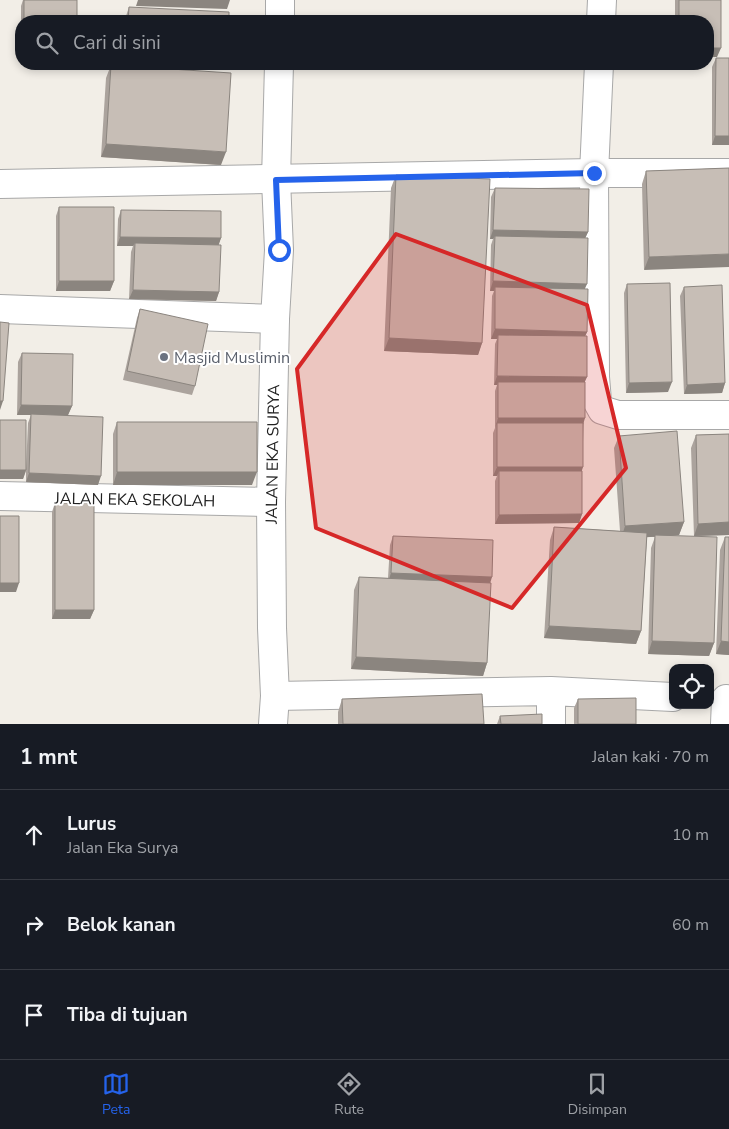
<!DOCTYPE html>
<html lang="id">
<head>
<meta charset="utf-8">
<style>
  body { margin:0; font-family:"Nunito Sans",sans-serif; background:#242831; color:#f1f3f6 }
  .controls { position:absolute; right:15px; bottom:15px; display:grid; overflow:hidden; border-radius:10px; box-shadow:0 2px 8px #0003 }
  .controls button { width:45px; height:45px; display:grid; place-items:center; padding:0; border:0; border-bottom:1px solid #363941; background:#171b24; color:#f1f3f6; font:25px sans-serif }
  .stop { position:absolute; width:15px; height:15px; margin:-11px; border:4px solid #2563eb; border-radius:50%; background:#fff }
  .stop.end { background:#2563eb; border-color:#fff; box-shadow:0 1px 5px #0008 }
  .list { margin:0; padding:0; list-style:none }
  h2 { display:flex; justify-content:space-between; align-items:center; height:65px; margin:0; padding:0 20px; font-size:21px }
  h2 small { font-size:16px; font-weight:400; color:#9ea1a6 }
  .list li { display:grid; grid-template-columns:32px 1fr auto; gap:15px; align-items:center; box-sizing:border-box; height:90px; padding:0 20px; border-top:1px solid #363941 }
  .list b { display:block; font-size:19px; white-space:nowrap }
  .list p { margin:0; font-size:16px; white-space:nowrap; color:#9ea1a6 }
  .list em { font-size:16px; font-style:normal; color:#9ea1a6 }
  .icon { flex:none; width:28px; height:28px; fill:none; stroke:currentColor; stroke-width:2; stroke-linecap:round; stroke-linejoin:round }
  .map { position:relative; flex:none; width:729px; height:724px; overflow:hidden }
  .search { position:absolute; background:#171b24; box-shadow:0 2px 8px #0003; left:15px; right:15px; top:15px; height:55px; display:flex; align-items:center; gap:12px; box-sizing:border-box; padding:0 18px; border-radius:20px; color:#9ea1a6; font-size:19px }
  .sheet { height:335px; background:#171b24 }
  nav { display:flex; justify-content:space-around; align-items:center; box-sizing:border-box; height:70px; border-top:1px solid #363941; background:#171b24; font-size:14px; color:#9ea1a6 }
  nav a { display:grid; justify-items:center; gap:2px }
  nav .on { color:#2563eb }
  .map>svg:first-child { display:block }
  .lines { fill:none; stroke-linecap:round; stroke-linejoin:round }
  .minor-casing { stroke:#a8a8a8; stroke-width:30 }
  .tertiary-casing { stroke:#a8a8a8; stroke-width:30 }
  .minor { stroke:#fff; stroke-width:28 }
  .tertiary { stroke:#fff; stroke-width:28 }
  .wall { fill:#aba39d }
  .shaded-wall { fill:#8b857f }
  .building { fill:#c7beb6; stroke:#8b857f }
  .route { stroke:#2563eb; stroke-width:6 }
  .marked { fill:#d62828; fill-opacity:0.2; stroke:#d62828; stroke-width:4; stroke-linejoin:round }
  .worship-dot { fill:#6b7280; stroke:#fff; stroke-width:2 }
  .labels { text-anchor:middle; stroke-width:4; stroke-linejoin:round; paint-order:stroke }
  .worship-label { font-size:16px; fill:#5b616d; stroke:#fff; text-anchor:start }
  .street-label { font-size:16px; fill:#212121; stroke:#fff }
</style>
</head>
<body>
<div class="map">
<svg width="729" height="724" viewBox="0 0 729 724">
  <rect width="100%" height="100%" fill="#f2eee7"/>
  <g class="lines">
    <defs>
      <path id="minor" d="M 601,21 L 602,0
        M 599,64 L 594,173 L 595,377 L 597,401 L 602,410 L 618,415 L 729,415
        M 0,184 L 594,173 L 729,173
        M 0,309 L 275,319
        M 0,496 L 271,502
        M 275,696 L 551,691 L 673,697
        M 551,724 L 551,691
        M 725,724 L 726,699"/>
      <path id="tertiary" d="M 280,21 L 280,0
        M 273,724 L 275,696 L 272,628 L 271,502 L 275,319 L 279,250 L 276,180 L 279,64"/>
    </defs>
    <use href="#minor" class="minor-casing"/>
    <use href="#tertiary" class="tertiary-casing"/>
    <use href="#minor" class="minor"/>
    <use href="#tertiary" class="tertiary"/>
  </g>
  <path class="wall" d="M 23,0 L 77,0 L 77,21 L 21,21 L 21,52 L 21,6 Z
    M 675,0 L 721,0 L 717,57 L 708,57 L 708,21 L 675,21 Z
    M 129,7 L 229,21 L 125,21 L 126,16 Z
    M 716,58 L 729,58 L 729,145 L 712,145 L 712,67 Z
    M 111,65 L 221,165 L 101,157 L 106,78 Z
    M 729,168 L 644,270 L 642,184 L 646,171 Z
    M 396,175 L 482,343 L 478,355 L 384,351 L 391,188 Z
    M 495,188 L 588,232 L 585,238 L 585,289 L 587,332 L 585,336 L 585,382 L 582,472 L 582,514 L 579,523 L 495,524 L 495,481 L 497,476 L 493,476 L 493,433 L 495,428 L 495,391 L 497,385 L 494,385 L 495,344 L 497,339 L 491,339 L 492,296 L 494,291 L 490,291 L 491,245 L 493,239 L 490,239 L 491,197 Z
    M 59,207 L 114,281 L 110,291 L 56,291 L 56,216 Z
    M 121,210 L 221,238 L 218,245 L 219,292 L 216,301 L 129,299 L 131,252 L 133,246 L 117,246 L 118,219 Z
    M 627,284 L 668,392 L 626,393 L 624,293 Z
    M 684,287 L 725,383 L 722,393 L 684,394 L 680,296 Z
    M 140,309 L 195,386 L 192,395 L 123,380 L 137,318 Z
    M 22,353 L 72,406 L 68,415 L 98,485 L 26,482 L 26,471 L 23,479 L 0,479 L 26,468 L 28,423 L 31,415 L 17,415 L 18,362 Z
    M 117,422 L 252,485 L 113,485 L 113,434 Z
    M 729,434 L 729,535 L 694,536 L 691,448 L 696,435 Z
    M 619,436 L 684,522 L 679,535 L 666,536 L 714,643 L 709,656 L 648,654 L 651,548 L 655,537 L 647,537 L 641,631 L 636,644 L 544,638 L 550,540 L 554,527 L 620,531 L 614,448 Z
    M 55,503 L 94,610 L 90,619 L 52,619 L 52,512 Z
    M 393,536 L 490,583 L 487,663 L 483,676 L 351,669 L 354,590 L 359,577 L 388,578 L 390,545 Z
    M 725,537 L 729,655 L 716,654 L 720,550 Z
    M 342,699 L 484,724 L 338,724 L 338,712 Z
    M 578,699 L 636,724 L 574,724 L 574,708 Z
    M 500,716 L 542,724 L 497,724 Z"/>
  <path class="shaded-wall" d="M 138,0 L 230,0 L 227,9 L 136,6 Z
    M 708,48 L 721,48 L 717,57 L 708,57 Z
    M 139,64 L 225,64 L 224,68 Z
    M 715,136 L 729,136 L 729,145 L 712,145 Z
    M 106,144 L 226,152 L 221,165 L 101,157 Z
    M 493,230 L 588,232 L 584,241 L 495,236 L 493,239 L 490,239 Z
    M 120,237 L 221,238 L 218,247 L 135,243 L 133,246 L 117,246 Z
    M 729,254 L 729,267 L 644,270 L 649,257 Z
    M 59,281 L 114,281 L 110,291 L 56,291 Z
    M 493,281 L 587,284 L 583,293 L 495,287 L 494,291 L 490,291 Z
    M 133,290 L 219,292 L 216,301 L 129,299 Z
    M 495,329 L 587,332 L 583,341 L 498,335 L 497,339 L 491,339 Z
    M 389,338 L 482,343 L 478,355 L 384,351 Z
    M 497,376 L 587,377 L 583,386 L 498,382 L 497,385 L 494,385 Z
    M 672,382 L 668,392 L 626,393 L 629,383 Z
    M 725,383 L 722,393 L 684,394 L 687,385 Z
    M 0,401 L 3,401 L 0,410 Z
    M 21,405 L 72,406 L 68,415 L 17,415 Z
    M 498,418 L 585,418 L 582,428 L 497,423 L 495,428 Z
    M 497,467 L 583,467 L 580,476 L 499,471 L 497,476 L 493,476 Z
    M 0,470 L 26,470 L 23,479 L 0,479 Z
    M 117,472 L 257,472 L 252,485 L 113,485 Z
    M 29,473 L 101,476 L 98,485 L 26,482 Z
    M 582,514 L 579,523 L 495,524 L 499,515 Z
    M 684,522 L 679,535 L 621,539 L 625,526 Z
    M 729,522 L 729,535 L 694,536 L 698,524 Z
    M 391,573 L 492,577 L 489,587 L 388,582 Z
    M 0,583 L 19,583 L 16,592 L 0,592 Z
    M 55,610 L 94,610 L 90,619 L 52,619 Z
    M 549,626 L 641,631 L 636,644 L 544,638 Z
    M 652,641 L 714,643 L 709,656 L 648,654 Z
    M 721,641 L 729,642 L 729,655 L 716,654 Z
    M 356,657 L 487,663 L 483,676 L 351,669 Z"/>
  <path class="building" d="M 24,0 L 77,0 L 77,21 L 24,21 Z
    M 679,0 L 721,0 L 721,48 L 708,48 L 708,21 L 679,21 Z
    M 129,7 L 229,12 L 229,21 L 128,21 Z
    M 716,58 L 729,58 L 729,136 L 715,136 Z
    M 111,65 L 231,73 L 226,152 L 106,144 Z
    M 729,168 L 729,254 L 649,257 L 646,171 Z
    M 396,175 L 490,179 L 482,343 L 389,338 Z
    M 495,188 L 589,189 L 588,232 L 493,230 Z
    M 59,207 L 114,207 L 114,281 L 59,281 Z
    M 121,210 L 221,211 L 221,238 L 120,237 Z
    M 495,236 L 588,238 L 587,284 L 493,281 Z
    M 135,243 L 221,245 L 219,292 L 133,290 Z
    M 670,283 L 672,382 L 629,383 L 627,284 Z
    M 722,285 L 725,383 L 687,385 L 684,287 Z
    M 495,287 L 588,289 L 587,332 L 495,329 Z
    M 140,309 L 208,324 L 195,386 L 127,371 Z
    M 0,322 L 9,323 L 3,401 L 0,401 Z
    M 498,335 L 587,336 L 587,377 L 497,376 Z
    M 22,353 L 73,354 L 72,406 L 21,405 Z
    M 498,382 L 585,382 L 585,418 L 498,418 Z
    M 31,414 L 103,417 L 101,476 L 29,473 Z
    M 0,420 L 26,420 L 26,470 L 0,470 Z
    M 117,422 L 257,422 L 257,472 L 117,472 Z
    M 497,423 L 583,423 L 583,467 L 497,467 Z
    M 677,431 L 684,522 L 625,526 L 619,436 Z
    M 729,434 L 729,522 L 698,524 L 696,435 Z
    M 499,471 L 582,471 L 582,514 L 499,515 Z
    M 55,503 L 94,503 L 94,610 L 55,610 Z
    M 0,516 L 19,516 L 19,583 L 0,583 Z
    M 554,527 L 647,533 L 641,631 L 549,626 Z
    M 655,535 L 717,537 L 714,643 L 652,641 Z
    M 393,536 L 493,540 L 492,577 L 391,573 Z
    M 725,537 L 729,537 L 729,642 L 721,641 Z
    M 359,577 L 491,583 L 487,663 L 356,657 Z
    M 482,694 L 484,724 L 343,724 L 342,699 Z
    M 636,698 L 636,724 L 578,724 L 578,699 Z
    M 542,714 L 542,724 L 501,724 L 500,716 Z"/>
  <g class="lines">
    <path class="route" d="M 279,250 L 276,180 L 594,173"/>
  </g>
  <path class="marked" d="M 396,234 L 587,305 L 626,468 L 512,608 L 316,528 L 297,369 Z"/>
  <circle class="worship-dot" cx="164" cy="357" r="5"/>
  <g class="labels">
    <g class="worship-label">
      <text x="174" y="363">Masjid Muslimin</text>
    </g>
    <g class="street-label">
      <text transform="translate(272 454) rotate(-89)" y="6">JALAN EKA SURYA</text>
      <text transform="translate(135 499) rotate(1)" y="6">JALAN EKA SEKOLAH</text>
    </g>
  </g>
</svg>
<div class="controls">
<button><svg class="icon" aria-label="locate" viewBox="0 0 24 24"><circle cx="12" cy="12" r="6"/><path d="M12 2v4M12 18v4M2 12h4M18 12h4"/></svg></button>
</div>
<div class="stop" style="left:279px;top:250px"></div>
<div class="stop end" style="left:594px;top:173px"></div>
<div class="search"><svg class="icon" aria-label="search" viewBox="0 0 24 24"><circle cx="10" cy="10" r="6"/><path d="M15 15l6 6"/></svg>Cari di sini</div>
</div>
<section class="sheet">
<h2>1 mnt<small>Jalan kaki · 70 m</small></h2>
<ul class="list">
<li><svg class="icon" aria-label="ahead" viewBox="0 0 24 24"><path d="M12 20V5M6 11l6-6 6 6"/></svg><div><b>Lurus</b><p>Jalan Eka Surya</p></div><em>10 m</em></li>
<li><svg class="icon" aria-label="right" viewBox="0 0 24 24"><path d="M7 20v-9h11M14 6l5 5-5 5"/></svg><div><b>Belok kanan</b></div><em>60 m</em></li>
<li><svg class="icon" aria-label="arrive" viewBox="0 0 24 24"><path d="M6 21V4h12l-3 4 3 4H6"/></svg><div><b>Tiba di tujuan</b></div></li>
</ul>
</section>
<nav>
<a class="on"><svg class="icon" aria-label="map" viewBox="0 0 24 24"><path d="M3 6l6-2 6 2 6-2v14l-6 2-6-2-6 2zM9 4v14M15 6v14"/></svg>Peta</a>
<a><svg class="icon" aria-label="directions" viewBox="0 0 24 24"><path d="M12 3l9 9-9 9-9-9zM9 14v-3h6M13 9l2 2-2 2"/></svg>Rute</a>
<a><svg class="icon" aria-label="saved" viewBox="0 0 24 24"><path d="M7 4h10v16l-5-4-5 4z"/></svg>Disimpan</a>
</nav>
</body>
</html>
